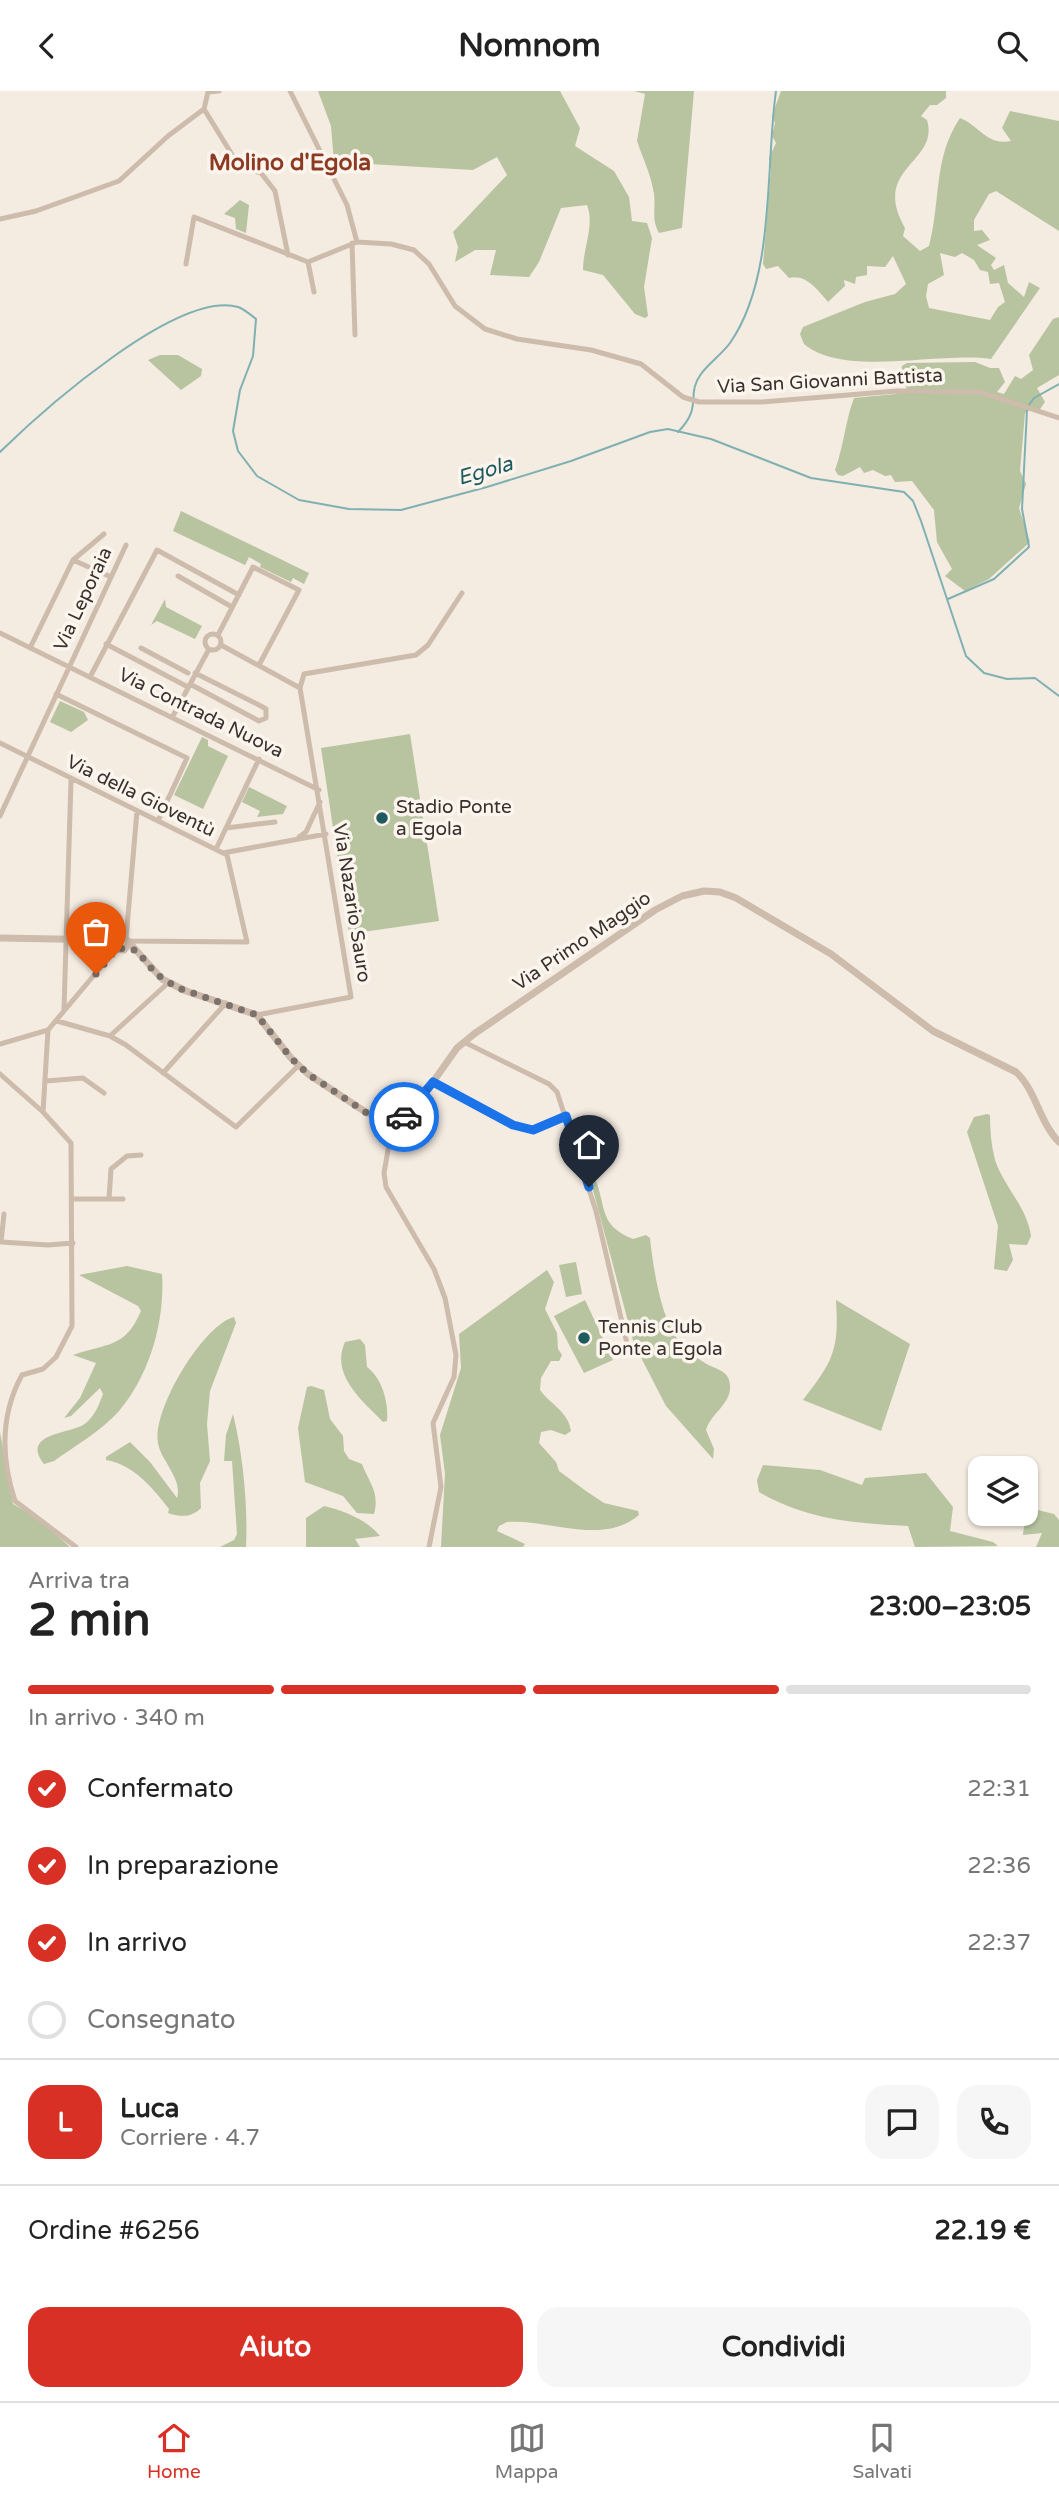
<!DOCTYPE html>
<html lang="it">
<meta charset="utf-8">
<style>
:root{--surface:#fff;--page:#f6f6f6;--text:#222;--muted:#767676;--line:#e0e0e0;--accent:#d93025}
body{margin:0;font-family:"Varela Round",sans-serif;background:var(--page);color:var(--text);height:100vh;display:flex;flex-direction:column;font-size:26px;white-space:nowrap}
*{box-sizing:border-box;margin:0}
p{font-size:23px;color:var(--muted)}
.icon{flex:none;width:38px;height:38px;fill:none;stroke:currentColor;stroke-width:2;stroke-linecap:round;stroke-linejoin:round}
.map{position:relative;height:1456px;overflow:hidden}
.sheet{display:flex;flex-direction:column;background:var(--surface);flex:1}
.sheet>*{flex:none}
.controls{position:absolute;left:968px;top:1365px;display:grid;gap:14px}
.controls a{display:grid;place-items:center;width:70px;height:70px;border-radius:14px;background:var(--surface);box-shadow:0 2px 5px #0004;font-size:35px}
.pin{position:absolute;display:grid;place-items:center;width:60px;height:60px;color:#fff;margin:-72px -30px;border-radius:50% 50% 50% 0;rotate:-45deg;box-shadow:0 0 7px #0007}
.pin .icon{rotate:45deg}
.courier{position:absolute;display:grid;place-items:center;width:70px;height:70px;margin:-35px;border:5px solid #1a73e8;border-radius:50%;background:#fff;color:#222;box-shadow:0 2px 9px #0007}
.head em{font-style:normal;font-weight:700}
.head div{display:flex;flex-direction:column-reverse}
.head{display:flex;align-items:center;justify-content:space-between;height:119px;padding:0 28px}
h1{font-size:46px;font-weight:700;line-height:52px}
.bar{display:grid;grid-template-columns:repeat(4,1fr);gap:10px 7px;align-content:center;height:84px;padding:0 28px}
.bar i{height:9px;border-radius:5px;background:var(--line)}
.bar .on{background:var(--accent)}
.bar p{grid-column:span 4}
.line{display:flex;align-items:center;gap:18px;padding:0 28px;border-top:2px solid var(--line)}
.line div{flex:1}
.round{display:grid;place-items:center;flex:none;width:74px;height:74px;border-radius:21px;background:var(--page)}
ol{padding:0 28px;list-style:none}
li{display:flex;align-items:center;gap:21px;height:77px}
li p{margin-inline-start:auto}
li .icon{padding:7px;border-radius:50%;background:var(--accent);color:#fff;stroke-width:4}
li:last-child{color:var(--muted)}
li i{width:38px;height:38px;border:4px solid var(--line);border-radius:50%}
.button{display:flex;gap:14px;margin-top:auto;padding:14px 28px}
.button a{flex:1;height:80px;border-radius:21px;background:var(--accent);color:#fff;font-size:28px;font-weight:700;line-height:80px;text-align:center}
.button a+a{background:var(--page);color:var(--text)}
header{display:flex;justify-content:space-between;align-items:center;height:91px;padding:0 28px;background:var(--surface);font-size:32px;font-weight:700}
.tab-bar{display:flex;justify-content:space-around;align-items:center;height:98px;border-top:2px solid var(--line);background:var(--surface);font-size:19px;color:var(--muted)}
.tab-bar a{display:grid;justify-items:center;gap:4px}
.tab-bar .on{color:var(--accent)}
.map>svg:first-child{display:block}
</style>
<header><svg class="icon" aria-label="back" viewBox="0 0 24 24"><path d="M15 5l-7 7 7 7"/></svg>Nomnom<svg class="icon" aria-label="search" viewBox="0 0 24 24"><circle cx="10" cy="10" r="6"/><path d="M15 15l6 6"/></svg></header>
<div class="map">
<svg width="1059" height="1456" viewBox="0 0 1059 1456">
<rect width="100%" height="100%" fill="#f4ebe1"/>
<path fill="#b8c4a0" fill-rule="evenodd" d="M 318,0 L 560,0 L 580,37 L 575,55 L 614,80 L 629,106 L 632,130 L 647,132 L 652,147 L 644,196 L 648,225 L 645,227 L 635,223 L 603,184 L 583,179 C 583,157 595,134 587,114 L 561,117 L 539,171 L 529,186 L 490,184 L 496,159 L 475,159 L 455,171 L 458,156 L 453,141 L 507,84 L 497,66 L 473,79 L 334,71 L 331,35 Z
M 634,0 L 694,0 L 682,137 L 659,142 C 651,127 656,119 654,103 C 651,83 643,68 637,50 L 645,3 Z
M 781,0 L 946,0 L 946,7 L 937,14 L 930,14 L 921,25 L 927,29 C 940,72 870,76 905,137 L 903,145 L 920,160 L 929,155 C 941,110 933,67 960,27 C 980,35 987,55 1011,50 L 1002,37 L 1010,20 L 1059,30 L 1059,140 L 996,100 L 989,103 L 974,129 L 974,140 L 982,139 L 990,149 L 977,154 L 996,167 L 991,174 L 994,179 L 1004,174 L 1008,192 L 1024,206 L 1029,191 L 1040,197 L 991,268 C 939,260 844,287 804,253 L 800,243 L 803,236 L 865,211 L 895,203 L 906,193 L 893,165 L 885,176 L 867,175 L 867,184 L 856,186 L 855,193 L 844,189 L 845,195 L 828,211 C 818,199 806,183 789,187 L 778,175 L 766,178 L 763,173 L 771,79 L 769,67 L 776,52 L 772,45 L 775,32 L 772,25 ZM 940,162 L 955,166 L 962,162 L 974,169 L 980,179 L 988,181 L 990,193 L 999,192 L 1005,211 L 998,216 L 990,229 L 929,217 L 926,205 L 928,193 L 944,184 Z
M 240,109 L 249,114 L 246,142 L 236,138 L 235,127 L 224,123 Z
M 1059,222 L 1059,284 L 1037,297 L 1045,311 L 1038,321 L 1030,319 L 1025,322 L 1020,380 L 1026,393 L 1019,417 L 1030,451 L 989,488 L 965,500 L 945,485 L 952,478 L 937,451 L 934,419 L 912,390 L 895,391 L 891,384 L 885,385 L 873,379 L 864,382 L 860,376 L 843,385 L 838,384 L 835,379 C 844,354 845,331 854,307 L 896,303 L 907,297 L 899,286 L 902,275 L 907,272 L 975,271 L 990,277 L 999,277 L 1005,291 L 997,301 L 1004,303 L 1015,285 L 1021,288 L 1033,279 L 1029,264 L 1053,228 L 1059,226 Z
M 160,264 L 178,264 L 202,278 L 201,285 L 181,299 L 148,269 Z
M 181,420 L 309,482 L 304,493 L 293,487 L 291,491 L 260,476 L 261,473 L 249,466 L 245,474 L 173,440 Z
M 165,508 L 166,516 L 202,535 L 195,548 L 157,530 L 151,534 Z
M 60,610 L 84,621 L 88,629 L 71,641 L 50,631 Z
M 410,643 L 439,830 L 349,843 L 321,657 Z
M 202,646 L 208,649 L 208,655 L 228,665 L 203,718 L 174,704 Z
M 249,696 L 287,715 L 283,723 L 257,726 L 260,720 L 242,711 Z
M 987,1023 L 990,1024 C 990,1039 991,1054 995,1069 C 1004,1096 1027,1116 1031,1145 L 1027,1154 L 1009,1153 L 1013,1169 L 1007,1180 L 994,1178 L 998,1135 L 967,1041 L 974,1026 Z
M 593,1083 C 608,1114 596,1133 633,1148 L 646,1144 L 650,1147 C 653,1174 660,1224 677,1247 C 683,1256 696,1267 705,1272 C 716,1279 731,1279 730,1297 C 730,1313 710,1324 706,1339 L 714,1358 L 713,1368 L 666,1315 L 634,1253 L 589,1084 Z
M 576,1171 L 582,1203 L 566,1206 L 559,1174 Z
M 127,1175 L 162,1183 C 165,1230 150,1283 119,1320 C 101,1340 75,1355 54,1370 L 44,1373 C 19,1341 74,1343 86,1332 C 95,1324 99,1314 103,1303 L 100,1297 L 71,1325 L 64,1327 L 80,1307 L 96,1272 L 73,1264 C 106,1252 125,1258 141,1220 L 138,1215 L 79,1184 Z
M 547,1179 L 554,1191 L 545,1218 L 557,1242 L 558,1258 L 562,1264 L 559,1270 L 551,1270 L 541,1287 L 540,1299 C 551,1314 568,1320 571,1340 L 565,1344 L 551,1339 L 541,1341 L 539,1352 L 556,1371 L 559,1380 L 586,1400 L 604,1412 L 638,1420 L 639,1424 C 603,1455 549,1428 507,1431 L 499,1435 L 497,1440 L 525,1453 L 523,1456 L 441,1456 L 445,1383 L 440,1344 L 461,1277 L 459,1243 Z
M 585,1209 L 613,1269 L 584,1282 L 554,1225 Z
M 836,1209 L 910,1253 L 881,1340 L 803,1309 C 834,1269 839,1259 836,1209 Z
M 234,1226 L 236,1232 L 210,1300 L 207,1333 L 210,1370 L 200,1392 L 201,1417 C 191,1427 180,1426 168,1422 L 169,1418 C 153,1397 133,1373 106,1369 L 106,1366 L 130,1351 L 150,1371 L 177,1407 C 183,1388 161,1370 158,1352 C 152,1319 203,1234 234,1226 Z
M 360,1248 L 365,1254 L 367,1276 C 382,1287 389,1312 387,1330 L 383,1331 C 362,1309 330,1284 345,1251 Z
M 311,1295 L 324,1299 L 330,1328 L 343,1345 L 344,1360 L 349,1368 L 362,1373 C 369,1392 380,1401 374,1423 L 357,1422 L 343,1405 L 305,1391 L 298,1337 L 307,1296 Z
M 233,1323 C 243,1363 248,1415 246,1456 L 220,1456 L 234,1449 L 237,1443 L 232,1370 L 224,1370 L 226,1344 Z
M 0,1341 L 13,1413 L 39,1428 L 70,1456 L 0,1456 Z
M 763,1374 L 820,1379 L 862,1394 L 865,1387 L 926,1382 L 953,1416 L 950,1440 L 993,1451 L 998,1455 L 915,1456 L 908,1435 C 854,1432 807,1429 759,1401 L 757,1389 Z
M 324,1415 C 344,1420 366,1428 380,1445 L 355,1448 L 360,1456 L 306,1456 L 306,1427 Z
M 1026,1416 L 1054,1423 L 1059,1429 L 1059,1456 L 1036,1456 L 1042,1442 L 1023,1444 Z"/>
<g fill="none" stroke-linecap="round" stroke-linejoin="round">
<path stroke="#7fb0b2" stroke-width="2" d="M 1029,314 L 1034,307 L 1059,293
M 678,341 C 704,314 685,305 701,283 C 709,272 722,263 730,252 C 776,186 765,77 776,0
M 0,361 C 42,320 177,199 238,216 C 244,218 251,224 256,228 L 253,265 L 240,299 L 233,340 L 238,360 L 257,385 L 299,409 L 349,418 L 401,419 L 487,396 L 571,370 L 650,341 L 668,338 L 711,348 L 811,387 L 904,401 L 913,410 L 921,430 L 966,565 L 984,582 L 1007,588 L 1035,587 L 1059,605
M 948,508 L 994,488 L 1029,456 L 1022,418 L 1027,319"/>
<path stroke="#cdbbac" stroke-width="5" d="M 290,0 L 347,114 L 357,151
M 208,1 L 219,0
M 204,18 L 239,75 L 261,82 L 275,100 L 288,164
M 0,128 L 36,120 L 119,90 L 168,45 L 204,18 L 208,1
M 352,152 L 355,244
M 308,171 L 314,201
M 186,173 L 194,126 L 308,171 L 357,151 L 391,153 L 414,159 L 429,173 L 455,215 L 485,238 L 517,248 L 591,259 L 641,273 L 683,306 L 699,311 L 762,311 L 897,300 L 980,301 L 1059,327
M 73,469 L 104,443
M 178,485 L 232,516
M 0,542 L 319,699
M205 551a8 8 0 1 1 16 0a8 8 0 1 1-16 0Z
M 218,544 L 253,476 L 299,499 L 259,574
M 106,553 L 188,596
M 221,554 L 300,597
M 30,557 L 73,469 L 111,486
M 141,557 L 188,582
M 90,586 L 157,459 L 239,504
M 190,593 L 259,630 L 266,627 L 266,618 L 259,614 L 195,582
M 56,603 L 187,667 L 158,730
M 173,625 L 209,558
M 0,652 L 227,764 L 247,851 L 128,850
M 0,725 L 126,454
M 226,737 L 275,731
M 299,746 L 306,741 L 320,711
M 216,758 L 259,668
M 223,762 L 326,743
M 126,848 L 137,720
M 64,918 L 71,689
M 257,924 L 351,906 L 300,597 L 304,583 L 416,564 L 428,554 L 462,502
M 57,930 L 110,945 L 126,954 L 236,1036 L 299,974
M 110,945 L 168,892
M 464,951 L 549,993 L 557,1001 L 596,1120 L 629,1261
M 0,953 L 48,939 L 116,858
M 163,982 L 226,912
M 0,983 L 43,1021 L 71,1052 L 72,1235 L 56,1266 L 43,1278 L 22,1284 C 0,1324 1,1367 15,1410 L 76,1456
M 46,990 L 83,987 L 104,1002
M 433,991 L 514,1034 L 533,1039 L 566,1025
M 43,1021 L 48,939
M 393,1030 L 384,1082 L 386,1096 L 434,1178 L 445,1207 L 456,1264 L 454,1286 L 433,1332 L 441,1396 L 429,1456
M 73,1108 L 123,1108
M 109,1108 L 111,1078 L 127,1065 L 141,1064
M 4,1123 L 1,1151 L 48,1154 L 73,1152"/>
<path stroke="#cdbbac" stroke-width="7" d="M 0,847 L 112,849
M 128,854 L 124,859 L 116,858 L 111,851 L 114,847 L 126,848 L 162,888 L 186,900 L 257,924 L 291,967 L 308,983 L 367,1022 L 393,1030 L 416,1015 L 457,957 L 474,943 L 655,819 L 682,805 L 704,800 L 720,801 L 736,807 L 831,863 L 933,940 L 1016,981 C 1036,999 1039,1031 1059,1051"/>
</g>
<g fill="none" stroke-linecap="round" stroke-linejoin="round">
<path stroke="#7c716b" stroke-width="7" stroke-dasharray="0 12.6" d="M 96,883 L 116,858 L 127,857 L 137,860 L 156,883 L 178,897 L 257,924 L 291,967 L 308,983 L 367,1022 L 384,1030 L 404,1026"/>
<path stroke="#1a73e8" stroke-width="9" d="M 404,1026 L 433,991 L 513,1034 L 533,1039 L 566,1025 L 589,1096"/>
</g>
<g fill="#1f5a5e" stroke="#fbf5ee" stroke-width="2.5">
<circle cx="382" cy="727" r="7"/>
<circle cx="584" cy="1247" r="7"/>
</g>
<g text-anchor="middle" dominant-baseline="central" stroke-width="7" stroke-linejoin="round" paint-order="stroke">
<g font-size="19" fill="#3b302b" stroke="#fbf5ee">
<text transform="translate(830 290) rotate(-3)">Via San Giovanni Battista</text>
<text transform="translate(83 508) rotate(-65)">Via Leporaia</text>
<text transform="translate(201 622) rotate(26)">Via Contrada Nuova</text>
<text transform="translate(141 705) rotate(26)">Via della Gioventù</text>
<text transform="translate(352 812) rotate(81)">Via Nazario Sauro</text>
<text transform="translate(582 850) rotate(-34)">Via Primo Maggio</text>
</g>
<g font-size="19" fill="#3b302b" stroke="#fbf5ee" text-anchor="start">
<text x="396" y="716">Stadio Ponte<tspan x="396" dy="22">a Egola</tspan></text>
<text x="598" y="1236">Tennis Club<tspan x="598" dy="22">Ponte a Egola</tspan></text>
</g>
<g font-size="21" font-style="italic" fill="#1f5a5e" stroke="#fbf5ee">
<text transform="translate(485 380) rotate(-16)">Egola</text>
</g>
<g font-size="23" font-weight="bold" fill="#8c3b22" stroke="#fbf5ee">
<text x="290" y="72">Molino d'Egola</text>
</g>
</g>
</svg>
<div class="controls">
<a><svg class="icon" aria-label="layers" viewBox="0 0 24 24"><path d="M12 4l9 5-9 5-9-5zM3 14l9 5 9-5"/></svg></a>
</div>
<div class="pin" style="left:96px;top:883px;background:#ea580c"><svg class="icon" aria-label="bag" viewBox="0 0 24 24"><path d="M5 8h14l-1 12H6zM9 8a3 3 0 0 1 6 0"/></svg></div>
<div class="pin" style="left:589px;top:1096px;background:#1f2937"><svg class="icon" aria-label="home" viewBox="0 0 24 24"><path d="M3 11l9-7 9 7M6 9v11h12V9"/></svg></div>
<div class="courier" style="left:404px;top:1026px"><svg class="icon" aria-label="car" viewBox="0 0 24 24"><path d="M5 17H2v-5l4-1 3-4h7l3 4 3 1v5h-3M9 17h6M6 11h13"/><circle cx="7" cy="17" r="2"/><circle cx="17" cy="17" r="2"/></svg></div>
</div>
<section class="sheet">
<div class="head"><div><h1>2 min</h1><p>Arriva tra</p></div><em>23:00–23:05</em></div>
<div class="bar"><i class="on"></i><i class="on"></i><i class="on"></i><i></i><p>In arrivo · 340 m</p></div>
<ol>
<li><svg class="icon" aria-label="check" viewBox="0 0 24 24"><path d="M5 12l5 5 9-10"/></svg>Confermato<p>22:31</p></li>
<li><svg class="icon" aria-label="check" viewBox="0 0 24 24"><path d="M5 12l5 5 9-10"/></svg>In preparazione<p>22:36</p></li>
<li><svg class="icon" aria-label="check" viewBox="0 0 24 24"><path d="M5 12l5 5 9-10"/></svg>In arrivo<p>22:37</p></li>
<li><i></i>Consegnato</li>
</ol>
<div class="line" style="height:126px"><b class="round" style="background:var(--accent);color:#fff">L</b><div><b>Luca</b><p>Corriere · 4.7</p></div><a class="round"><svg class="icon" aria-label="chat" viewBox="0 0 24 24"><path d="M4 5h16v11H9l-5 4z"/></svg></a><a class="round"><svg class="icon" aria-label="phone" viewBox="0 0 24 24"><path d="M5 4h4l2 5-3 2q2 4 5 5l2-3 5 2v4C11 20 4 13 5 4z"/></svg></a></div>
<div class="line" style="height:91px"><div>Ordine #6256</div><b>22.19 €</b></div>
<div class="button"><a>Aiuto</a><a>Condividi</a></div>
</section>
<nav class="tab-bar">
<a class="on"><svg class="icon" aria-label="home" viewBox="0 0 24 24"><path d="M3 11l9-7 9 7M6 9v11h12V9"/></svg>Home</a>
<a><svg class="icon" aria-label="map" viewBox="0 0 24 24"><path d="M3 6l6-2 6 2 6-2v14l-6 2-6-2-6 2zM9 4v14M15 6v14"/></svg>Mappa</a>
<a><svg class="icon" aria-label="saved" viewBox="0 0 24 24"><path d="M7 4h10v16l-5-4-5 4z"/></svg>Salvati</a>
</nav>
